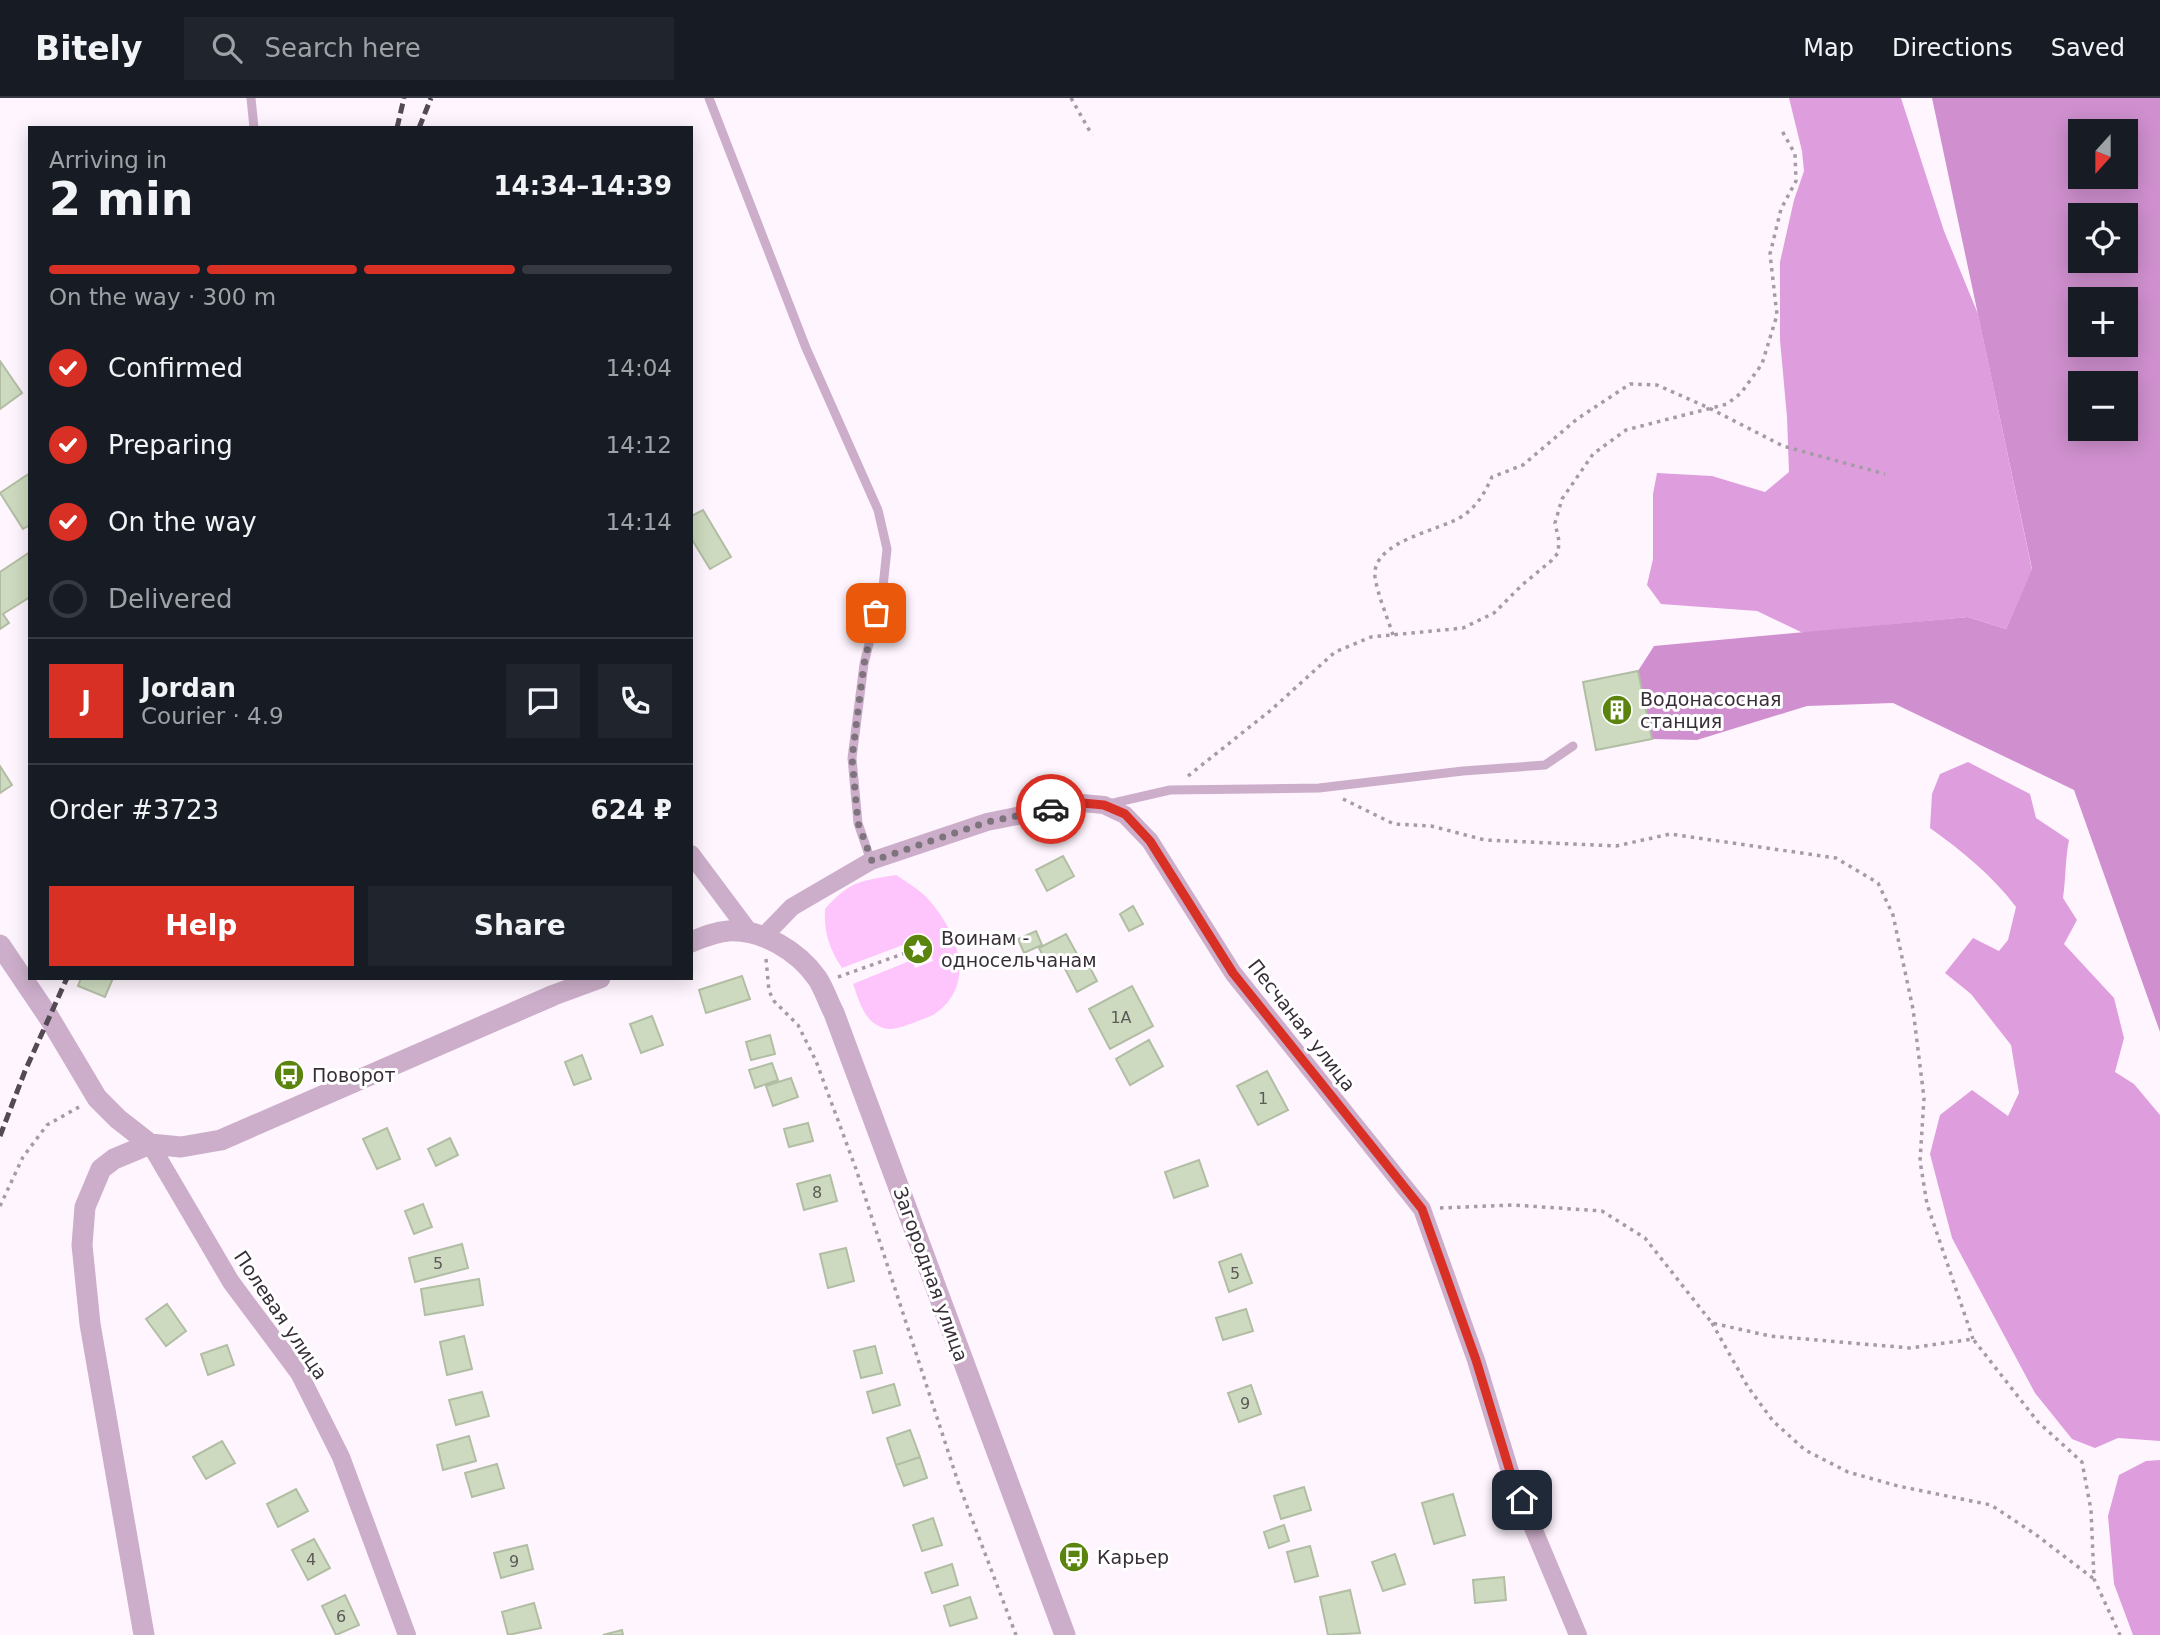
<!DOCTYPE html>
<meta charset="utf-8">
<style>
:root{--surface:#171b24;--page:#20242c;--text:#f1f3f6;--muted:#9ea1a6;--line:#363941;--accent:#d93025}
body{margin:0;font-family:"DejaVu Sans",sans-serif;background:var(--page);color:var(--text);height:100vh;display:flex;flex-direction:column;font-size:26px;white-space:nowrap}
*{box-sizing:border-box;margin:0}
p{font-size:23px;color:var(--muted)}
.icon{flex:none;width:38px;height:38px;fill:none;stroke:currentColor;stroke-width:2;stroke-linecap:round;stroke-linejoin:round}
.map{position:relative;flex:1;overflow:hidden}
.sheet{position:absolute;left:28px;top:28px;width:665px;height:854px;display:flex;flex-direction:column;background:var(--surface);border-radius:0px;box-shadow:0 4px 18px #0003}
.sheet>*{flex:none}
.needle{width:46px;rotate:201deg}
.controls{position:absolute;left:2068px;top:21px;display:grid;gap:14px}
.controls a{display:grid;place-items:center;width:70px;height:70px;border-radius:0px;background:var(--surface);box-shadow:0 4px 18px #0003;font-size:35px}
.pin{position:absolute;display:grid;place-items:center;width:60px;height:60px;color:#fff;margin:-30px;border-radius:14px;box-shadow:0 4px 10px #0006}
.courier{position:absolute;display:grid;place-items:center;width:70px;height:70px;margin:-35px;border:5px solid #d93025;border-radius:50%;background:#fff;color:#222;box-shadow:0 2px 9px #0007}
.head em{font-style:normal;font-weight:700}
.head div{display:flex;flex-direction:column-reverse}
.head{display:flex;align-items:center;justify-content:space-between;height:119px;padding:0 21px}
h1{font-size:46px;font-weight:700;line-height:52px}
.bar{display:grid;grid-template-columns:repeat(4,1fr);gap:10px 7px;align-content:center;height:84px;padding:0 21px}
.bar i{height:9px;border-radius:5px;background:var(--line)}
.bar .selected{background:var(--accent)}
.bar p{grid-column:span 4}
.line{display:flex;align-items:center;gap:18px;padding:0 21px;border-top:2px solid var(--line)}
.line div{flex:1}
.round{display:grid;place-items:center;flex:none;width:74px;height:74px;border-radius:0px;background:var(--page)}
ol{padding:0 21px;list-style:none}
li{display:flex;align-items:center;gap:21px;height:77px}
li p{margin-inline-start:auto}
li .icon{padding:7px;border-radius:50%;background:var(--accent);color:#fff;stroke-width:4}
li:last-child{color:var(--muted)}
li i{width:38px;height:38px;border:4px solid var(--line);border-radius:50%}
.action{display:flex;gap:14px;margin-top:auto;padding:14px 21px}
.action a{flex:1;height:80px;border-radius:0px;background:var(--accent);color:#fff;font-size:28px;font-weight:700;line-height:80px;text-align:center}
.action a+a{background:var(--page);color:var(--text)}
header{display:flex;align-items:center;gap:42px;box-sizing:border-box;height:98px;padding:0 35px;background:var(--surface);border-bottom:2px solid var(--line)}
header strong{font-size:33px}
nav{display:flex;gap:38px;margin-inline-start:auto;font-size:24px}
.search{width:490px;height:63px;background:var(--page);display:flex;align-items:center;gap:18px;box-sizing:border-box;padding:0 24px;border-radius:0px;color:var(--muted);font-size:26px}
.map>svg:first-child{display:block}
</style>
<header>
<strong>Bitely</strong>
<div class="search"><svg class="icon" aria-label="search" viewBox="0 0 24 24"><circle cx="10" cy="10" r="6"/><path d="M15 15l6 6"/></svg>Search here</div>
<nav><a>Map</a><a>Directions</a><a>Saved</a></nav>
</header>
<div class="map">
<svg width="2160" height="1537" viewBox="0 0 2160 1537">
<rect width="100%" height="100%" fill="#fff5fe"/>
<path fill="#fec4fc" d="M 896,777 C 905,783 915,789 923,796 C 955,827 981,886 933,917 C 927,920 919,922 913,925 C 901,929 889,935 877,927 C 863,920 858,899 853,886 L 912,862 L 915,870 L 933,863 L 923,835 L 907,841 L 908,845 L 842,870 C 829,850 824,835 825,811 C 850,783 860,783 896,777 Z"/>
<path fill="#de9edd" d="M 1789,0 L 1901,0 L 1944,133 L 1978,216 L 2032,472 L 2006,531 L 1968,519 L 1803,535 L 1757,513 L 1661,506 L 1647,487 L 1653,461 L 1653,396 L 1657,375 L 1712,378 L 1765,394 L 1789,374 L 1787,319 L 1780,242 L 1780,164 L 1794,102 L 1804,73 L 1802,53 Z
M 1968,664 L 2030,696 L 2036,720 L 2069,742 C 2065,762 2066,780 2063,800 L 2077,822 L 2064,846 L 2114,900 L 2124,940 L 2115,974 L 2134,986 L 2160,1017 L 2160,1343 L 2118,1340 L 2095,1350 L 2072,1341 L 2035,1295 L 1952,1140 L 1930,1056 L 1940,1017 L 1972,992 L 2008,1018 L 2019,995 L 2011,947 L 1971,896 L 1945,875 L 1973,840 L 1999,853 L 2008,842 L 2016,809 C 1992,777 1962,753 1930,730 L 1932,696 L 1940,676 Z
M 2160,1362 L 2160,1537 L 2133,1537 L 2114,1486 L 2108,1418 L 2119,1377 L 2146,1363 Z"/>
<path fill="#d090cf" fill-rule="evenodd" d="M 1932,0 L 2160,0 L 2160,934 L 2074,692 L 1893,605 L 1807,608 L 1697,642 L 1652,641 L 1638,573 L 1654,548 L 1968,519 L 2006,531 L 2032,471 ZM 2081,33 L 2126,33 L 2126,79 L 2081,79 ZM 2081,117 L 2126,117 L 2126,163 L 2081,163 ZM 2081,201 L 2126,201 L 2126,247 L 2081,247 ZM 2081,285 L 2126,285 L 2126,331 L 2081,331 Z"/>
<path fill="#cddabf" stroke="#b1bea4" stroke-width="2" d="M 0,263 L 22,295 L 0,311 Z
M 30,375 L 30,427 L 23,431 L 0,395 Z
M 703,412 L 731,459 L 710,471 L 691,440 L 691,418 Z
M 30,454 L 30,499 L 3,516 L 9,525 L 0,531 L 0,474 Z
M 1638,573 L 1652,641 L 1596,652 L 1583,584 Z
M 0,668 L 12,687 L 0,695 Z
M 1063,758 L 1074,778 L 1047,793 L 1036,772 Z
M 1133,808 L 1143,826 L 1129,833 L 1120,816 Z
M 1036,833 L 1042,847 L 1024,855 L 1018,841 Z
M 1066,836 L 1077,856 L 1050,871 L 1039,850 Z
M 1083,856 L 1097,883 L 1077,894 L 1063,867 Z
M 742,878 L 750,901 L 706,915 L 699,892 Z
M 81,880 L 113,880 L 105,899 L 78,888 Z
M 1132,888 L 1153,928 L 1110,951 L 1089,911 Z
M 652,918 L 663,947 L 641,955 L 630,926 Z
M 770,937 L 775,956 L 751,962 L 746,944 Z
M 1149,942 L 1163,968 L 1130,987 L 1116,961 Z
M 582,957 L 591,981 L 574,987 L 565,964 Z
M 772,965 L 778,982 L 755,990 L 749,972 Z
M 1267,973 L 1288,1012 L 1258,1027 L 1237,988 Z
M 791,980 L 798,999 L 773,1008 L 766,988 Z
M 808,1025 L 813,1043 L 789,1049 L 784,1031 Z
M 387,1030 L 400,1061 L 377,1071 L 363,1041 Z
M 450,1040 L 458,1057 L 436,1068 L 428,1051 Z
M 1199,1062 L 1208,1088 L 1174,1100 L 1165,1074 Z
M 830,1077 L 837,1103 L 804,1112 L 797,1086 Z
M 423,1106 L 432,1129 L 414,1136 L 405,1113 Z
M 462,1146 L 468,1170 L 415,1184 L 409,1160 Z
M 846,1150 L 854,1183 L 828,1190 L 820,1156 Z
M 1241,1156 L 1252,1185 L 1229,1194 L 1219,1164 Z
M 479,1181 L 483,1207 L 425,1217 L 421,1191 Z
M 167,1206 L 186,1233 L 166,1248 L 146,1221 Z
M 1246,1211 L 1253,1233 L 1223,1242 L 1216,1220 Z
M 464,1238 L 472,1271 L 447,1277 L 440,1244 Z
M 227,1247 L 234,1267 L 208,1277 L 201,1256 Z
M 875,1248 L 882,1275 L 861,1280 L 854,1253 Z
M 894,1286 L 900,1307 L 873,1315 L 867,1294 Z
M 1251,1287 L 1261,1316 L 1239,1324 L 1228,1295 Z
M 482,1294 L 489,1318 L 456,1327 L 449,1302 Z
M 910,1332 L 920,1359 L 896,1367 L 887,1340 Z
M 469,1338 L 476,1363 L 443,1372 L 437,1347 Z
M 222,1343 L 235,1365 L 206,1381 L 193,1359 Z
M 920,1359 L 927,1380 L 904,1388 L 896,1367 Z
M 497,1366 L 504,1390 L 472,1399 L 465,1375 Z
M 1304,1389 L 1311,1412 L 1281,1421 L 1274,1398 Z
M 296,1391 L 308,1413 L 278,1429 L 267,1406 Z
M 1453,1396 L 1465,1437 L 1434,1446 L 1422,1405 Z
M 933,1420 L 942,1447 L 922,1453 L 913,1427 Z
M 1284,1427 L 1289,1443 L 1269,1450 L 1264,1434 Z
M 314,1441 L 330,1470 L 308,1482 L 292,1452 Z
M 527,1447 L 533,1471 L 501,1480 L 494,1455 Z
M 1310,1448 L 1318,1478 L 1295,1484 L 1287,1454 Z
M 1395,1456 L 1405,1486 L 1383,1493 L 1372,1464 Z
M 952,1466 L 958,1487 L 932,1495 L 925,1475 Z
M 1504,1479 L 1506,1502 L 1475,1505 L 1473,1482 Z
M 1350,1492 L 1360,1535 L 1328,1537 L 1320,1499 Z
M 345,1497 L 359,1527 L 336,1537 L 322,1508 Z
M 970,1499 L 977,1520 L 950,1528 L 944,1508 Z
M 534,1505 L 541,1530 L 508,1537 L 502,1514 Z
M 622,1532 L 623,1537 L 603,1537 Z"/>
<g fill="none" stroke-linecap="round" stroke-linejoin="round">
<path stroke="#a49ba4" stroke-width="3.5" stroke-dasharray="3.5 5" stroke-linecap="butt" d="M 1071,0 L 1092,37
M 1393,537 C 1387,518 1378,498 1375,479 C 1371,442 1442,433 1464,417 C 1478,407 1485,394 1492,379 L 1523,367 L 1577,321 L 1630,286 L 1657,287 L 1709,310 L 1783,348 L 1885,376
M 1188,678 L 1271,612 L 1335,554 L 1371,539 L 1463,530 L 1494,515 L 1522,487 L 1551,463 L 1558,455 L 1559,443 L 1555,425 L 1562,401 L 1593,356 L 1626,332 L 1727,306 L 1741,295 L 1762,266 L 1777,217 L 1770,156 L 1781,111 L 1796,83 L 1795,56 L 1781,31
M 1343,701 L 1394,726 L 1431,728 L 1485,742 L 1616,748 L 1670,736 L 1836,760 L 1878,785 L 1893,817 L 1913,911 L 1924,1000 L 1920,1063 L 1927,1106 L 1973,1241
M 766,861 L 769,893 L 774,903 L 798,927 L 816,963 L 856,1071 L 959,1387 L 1016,1537
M 838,879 L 911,853
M 0,1108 L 23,1059 L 47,1027 L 79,1009
M 1440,1110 L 1513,1107 L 1602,1113 L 1645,1140 L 1712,1225 L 1770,1238 L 1910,1250 L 1973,1241 L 2038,1324 L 2082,1364 L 2091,1412 L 2094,1481 L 2120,1537
M 1712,1225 L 1748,1289 L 1773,1323 L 1805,1352 L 1848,1374 L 1898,1388 L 1991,1407 L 2035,1436 L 2094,1481"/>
<path stroke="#ccaeca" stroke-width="9" d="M 251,0 L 254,30
M 709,0 L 806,250 L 878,412 L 887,451 L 883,489 L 864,566 L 852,660 L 858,725 L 871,763
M 1109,706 L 1170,692 L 1319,690 L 1463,673 L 1545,667 L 1573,648"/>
<path stroke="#ccaeca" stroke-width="18" d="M 691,756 L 750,835
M 764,838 L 792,809 L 871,763 L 987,724 L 1082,705 L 1104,707 L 1125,717 L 1150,743 L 1233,875 L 1422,1111 L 1476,1262 L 1512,1380 L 1578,1537
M 150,1046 L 231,1184 L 299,1275 L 341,1359 L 407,1537"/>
<path stroke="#ccaeca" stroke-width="21" d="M 691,844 C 703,839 715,834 728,833 C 762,831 798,853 817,880 C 824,890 828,904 834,915 L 1065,1537
M 0,847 L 50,921 L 97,1000 L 118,1021 L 150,1046
M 144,1537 L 90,1226 L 82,1147 L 85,1109 L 101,1071 L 114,1061 L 150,1046 L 181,1049 L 221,1042 L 554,897 L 600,880"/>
<path stroke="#534a53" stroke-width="5" stroke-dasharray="10 5" stroke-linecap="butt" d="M 397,30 L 404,0
M 419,30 L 431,0
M 0,1038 L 25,973 L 67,880"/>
</g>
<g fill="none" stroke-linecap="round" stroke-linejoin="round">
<path stroke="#7d747d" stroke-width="7" stroke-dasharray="0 12.6" d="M 876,515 L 864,566 L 852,660 L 858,725 L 872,763 L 987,724 L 1051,711"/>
<path stroke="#d93025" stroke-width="9" d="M 1051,711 L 1082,705 L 1104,707 L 1125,716 L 1150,743 L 1233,875 L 1422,1111 L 1476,1262 L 1512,1380 L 1522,1402"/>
</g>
<defs>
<g id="building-disc" transform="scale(1.575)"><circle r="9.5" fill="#5a840d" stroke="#fff"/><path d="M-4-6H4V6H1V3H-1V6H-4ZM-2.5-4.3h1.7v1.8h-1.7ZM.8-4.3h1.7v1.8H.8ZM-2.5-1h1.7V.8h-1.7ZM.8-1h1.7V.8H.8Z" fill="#fff"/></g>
<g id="sight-disc" transform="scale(1.575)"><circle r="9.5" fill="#5a840d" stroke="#fff"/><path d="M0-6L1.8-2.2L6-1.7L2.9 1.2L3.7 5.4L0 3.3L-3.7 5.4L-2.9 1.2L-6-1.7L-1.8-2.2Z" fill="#fff"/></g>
<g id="bus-disc" transform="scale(1.575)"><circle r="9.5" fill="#5a840d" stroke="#fff"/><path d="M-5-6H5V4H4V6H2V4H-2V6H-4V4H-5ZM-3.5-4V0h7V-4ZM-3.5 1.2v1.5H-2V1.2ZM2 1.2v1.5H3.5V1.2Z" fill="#fff"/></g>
</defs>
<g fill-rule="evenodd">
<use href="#building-disc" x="1617" y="612"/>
<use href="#sight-disc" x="918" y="851"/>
<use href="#bus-disc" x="289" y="977"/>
<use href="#bus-disc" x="1074" y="1459"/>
</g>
<g text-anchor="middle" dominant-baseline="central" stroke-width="6" stroke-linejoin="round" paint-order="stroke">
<g font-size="16" fill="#5c5959">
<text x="1121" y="919">1А</text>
<text x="1263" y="1000">1</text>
<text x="817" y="1094">8</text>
<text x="438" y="1165">5</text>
<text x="1235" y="1175">5</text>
<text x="1245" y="1305">9</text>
<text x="311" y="1461">4</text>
<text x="514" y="1463">9</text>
<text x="341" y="1518">6</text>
</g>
<g font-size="19" fill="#372e37" stroke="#fff" text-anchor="start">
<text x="1640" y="601">Водонасосная<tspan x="1640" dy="22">станция</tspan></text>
<text x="941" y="840">Воинам -<tspan x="941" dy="22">односельчанам</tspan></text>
<text x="312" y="977">Поворот</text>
<text x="1097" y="1459">Карьер</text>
</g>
<g font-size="19" fill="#372e37" stroke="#fff">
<text transform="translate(1302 927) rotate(52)">Песчаная улица</text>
<text transform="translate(931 1176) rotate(70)">Загородная улица</text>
<text transform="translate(281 1217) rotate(56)">Полевая улица</text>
</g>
</g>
</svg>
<div class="controls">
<a><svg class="needle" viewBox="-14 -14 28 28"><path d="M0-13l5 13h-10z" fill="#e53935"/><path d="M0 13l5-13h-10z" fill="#9ea1a6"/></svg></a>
<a><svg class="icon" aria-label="locate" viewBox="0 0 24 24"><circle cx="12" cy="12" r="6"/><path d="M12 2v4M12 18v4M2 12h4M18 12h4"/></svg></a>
<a>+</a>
<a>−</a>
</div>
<div class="pin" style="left:876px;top:515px;background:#ea580c"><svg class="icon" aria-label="bag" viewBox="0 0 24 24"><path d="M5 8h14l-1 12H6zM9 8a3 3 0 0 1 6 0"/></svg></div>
<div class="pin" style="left:1522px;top:1402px;background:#1f2937"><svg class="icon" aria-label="home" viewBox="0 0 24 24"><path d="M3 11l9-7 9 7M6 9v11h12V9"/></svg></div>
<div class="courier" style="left:1051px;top:711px"><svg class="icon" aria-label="car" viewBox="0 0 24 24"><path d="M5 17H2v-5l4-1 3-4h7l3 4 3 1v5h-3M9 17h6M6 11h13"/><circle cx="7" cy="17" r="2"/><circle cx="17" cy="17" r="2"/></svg></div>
<section class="sheet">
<div class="head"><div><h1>2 min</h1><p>Arriving in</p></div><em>14:34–14:39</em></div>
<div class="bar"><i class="selected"></i><i class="selected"></i><i class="selected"></i><i></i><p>On the way · 300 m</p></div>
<ol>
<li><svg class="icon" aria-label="check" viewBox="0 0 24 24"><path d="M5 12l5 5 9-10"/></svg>Confirmed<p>14:04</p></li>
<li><svg class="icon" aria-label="check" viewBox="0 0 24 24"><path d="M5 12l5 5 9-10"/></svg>Preparing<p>14:12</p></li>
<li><svg class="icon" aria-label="check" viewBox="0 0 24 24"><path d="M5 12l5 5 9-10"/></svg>On the way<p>14:14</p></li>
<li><i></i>Delivered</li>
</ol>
<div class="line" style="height:126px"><b class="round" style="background:var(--accent);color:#fff">J</b><div><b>Jordan</b><p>Courier · 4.9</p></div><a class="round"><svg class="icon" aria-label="chat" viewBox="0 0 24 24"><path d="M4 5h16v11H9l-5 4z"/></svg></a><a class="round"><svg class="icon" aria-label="phone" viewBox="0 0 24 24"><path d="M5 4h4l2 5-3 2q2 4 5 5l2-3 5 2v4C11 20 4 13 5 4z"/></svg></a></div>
<div class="line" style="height:91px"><div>Order #3723</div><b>624 ₽</b></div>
<div class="action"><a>Help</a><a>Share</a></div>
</section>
</div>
